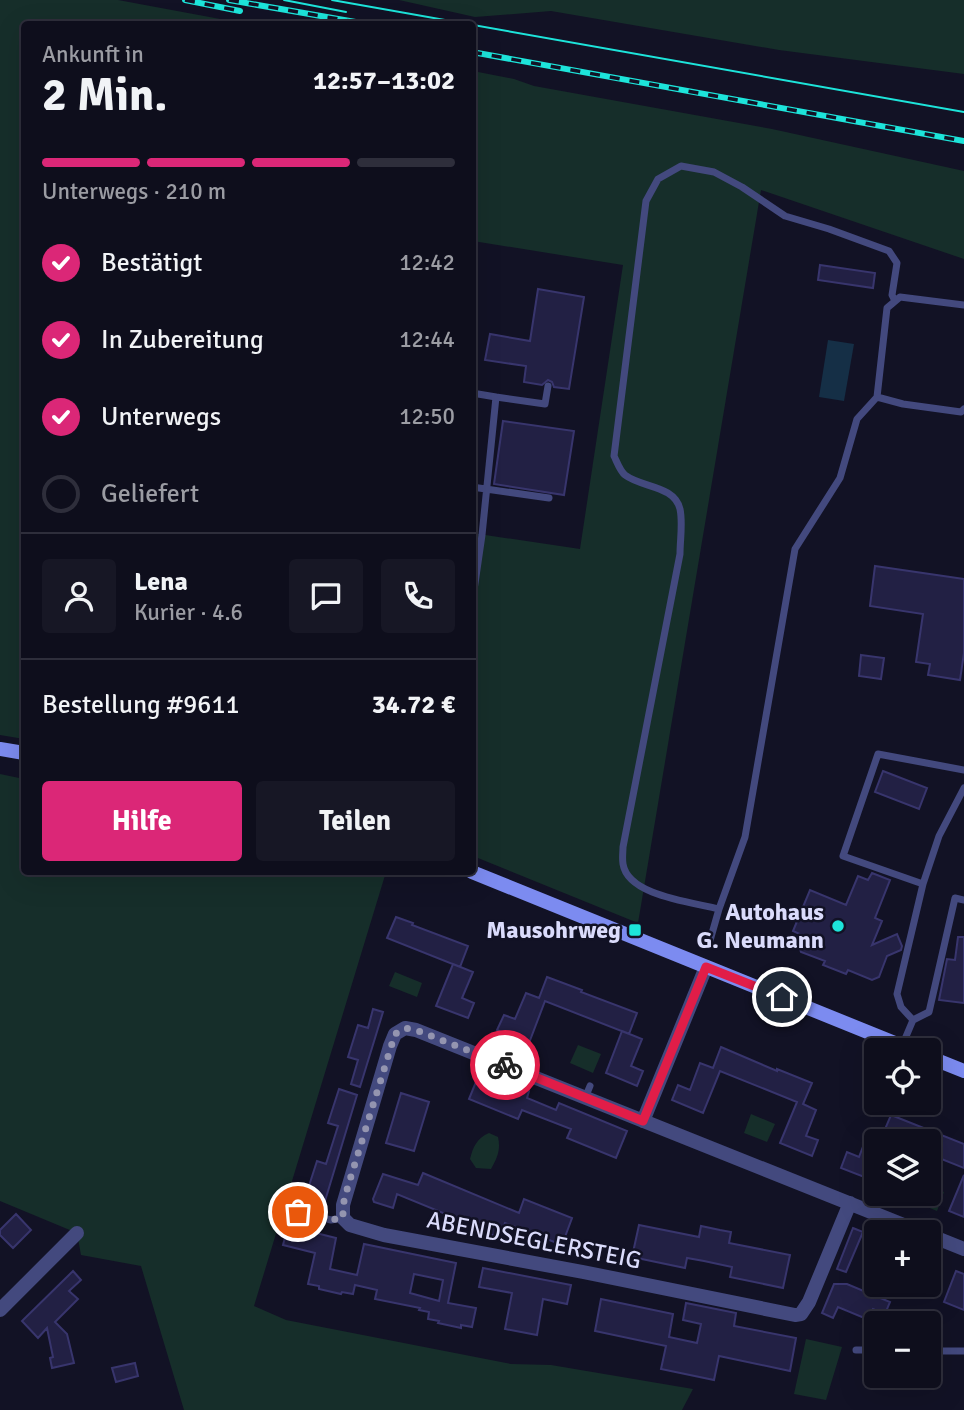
<!DOCTYPE html>
<html lang="de">
<meta charset="utf-8">
<style>
:root{--surface:#0e0e1c;--page:#171725;--text:#f1f3f6;--muted:#9b9ca3;--line:#2e2e3b;--accent:#db2777}
body{margin:0;font-family:Signika,sans-serif;background:var(--page);color:var(--text);height:100vh;display:flex;flex-direction:column;font-size:26px;white-space:nowrap}
*{box-sizing:border-box;margin:0}
p{font-size:23px;color:var(--muted)}
.icon{flex:none;width:38px;height:38px;fill:none;stroke:currentColor;stroke-width:2;stroke-linecap:round;stroke-linejoin:round}
.map{position:relative;flex:1;overflow:hidden}
.drawer{position:absolute;left:21px;top:21px;width:455px;height:854px;display:flex;flex-direction:column;background:var(--surface);border-radius:7px;box-shadow:0 7px 28px #0002,0 0 0 2px var(--line)}
.drawer>*{flex:none}
.tools{position:absolute;left:864px;top:1038px;display:grid;gap:14px}
.tools a{display:grid;place-items:center;width:77px;height:77px;border-radius:7px;background:var(--surface);box-shadow:0 7px 28px #0002,0 0 0 2px var(--line);font-size:35px}
.pin{position:absolute;display:grid;place-items:center;width:60px;height:60px;color:#fff;margin:-30px;border:4px solid #fff;border-radius:50%;box-shadow:0 2px 7px #0007}
.courier{position:absolute;display:grid;place-items:center;width:70px;height:70px;margin:-35px;border:5px solid #e11d48;border-radius:50%;background:#fff;color:#222;box-shadow:0 2px 9px #0007}
.overview em{font-style:normal;font-weight:700}
.overview div{display:flex;flex-direction:column-reverse}
.overview{display:flex;align-items:center;justify-content:space-between;height:119px;padding:0 21px}
h1{font-size:46px;font-weight:700;line-height:52px}
.bar{display:grid;grid-template-columns:repeat(4,1fr);gap:10px 7px;align-content:center;height:84px;padding:0 21px}
.bar i{height:9px;border-radius:5px;background:var(--line)}
.bar .on{background:var(--accent)}
.bar p{grid-column:span 4}
.line{display:flex;align-items:center;gap:18px;padding:0 21px;border-top:2px solid var(--line)}
.line div{flex:1}
.round{display:grid;place-items:center;flex:none;width:74px;height:74px;border-radius:7px;background:var(--page)}
ol{padding:0 21px;list-style:none}
li{display:flex;align-items:center;gap:21px;height:77px}
li p{margin-inline-start:auto}
li .icon{padding:7px;border-radius:50%;background:var(--accent);color:#fff;stroke-width:4}
li:last-child{color:var(--muted)}
li i{width:38px;height:38px;border:4px solid var(--line);border-radius:50%}
.cta{display:flex;gap:14px;margin-top:auto;padding:14px 21px}
.cta a{flex:1;height:80px;border-radius:7px;background:var(--accent);color:#fff;font-size:28px;font-weight:700;line-height:80px;text-align:center}
.cta a+a{background:var(--page);color:var(--text)}
.map>svg:first-child{display:block}
</style>
<div class="map">
<svg width="964" height="1410" viewBox="0 0 964 1410">
<rect width="100%" height="100%" fill="#121225"/>
<path fill="#162e2a" d="M 0,0 L 118,0 L 247,24 L 24,24 L 24,739 L 0,735 Z
M 399,0 L 964,0 L 964,74 L 779,50 L 551,11 L 475,17 Z
M 473,71 L 514,79 L 534,86 L 772,129 L 964,171 L 964,259 L 761,190 L 638,923 L 473,856 L 472,533 L 580,549 L 623,265 L 473,241 Z
M 0,774 L 24,779 L 24,872 L 386,872 L 254,1306 L 286,1320 L 511,1364 L 551,1365 L 693,1389 L 682,1410 L 184,1410 L 141,1266 L 81,1255 L 77,1233 L 0,1201 Z
M 395,972 L 422,983 L 417,997 L 389,986 Z
M 578,1045 L 601,1054 L 593,1073 L 570,1063 Z
M 751,1114 L 775,1124 L 767,1142 L 744,1133 Z
M 489,1133 L 498,1137 C 501,1150 497,1158 491,1169 L 476,1168 L 470,1159 C 473,1147 477,1138 489,1133 Z
M 929,1186 L 944,1192 L 937,1211 L 913,1201 L 916,1194 L 929,1194 Z
M 806,1339 L 842,1347 L 826,1400 L 794,1394 Z"/>
<path fill="#152f46" d="M 828,340 L 854,344 L 844,401 L 819,397 Z"/>
<path fill="#222044" stroke="#38356d" stroke-width="2" fill-rule="evenodd" d="M 820,265 L 875,273 L 873,288 L 818,280 Z
M 538,289 L 584,297 L 569,389 L 554,387 L 552,382 L 548,380 L 542,385 L 524,382 L 526,366 L 485,360 L 490,334 L 530,341 Z
M 503,421 L 574,431 L 564,495 L 494,484 Z
M 875,566 L 964,579 L 964,653 L 960,680 L 928,675 L 930,664 L 916,662 L 923,614 L 870,606 Z
M 861,655 L 884,658 L 881,679 L 859,676 Z
M 883,771 L 927,788 L 919,809 L 875,792 Z
M 872,873 L 890,880 L 875,918 L 882,921 L 872,945 L 897,934 L 902,946 L 901,950 L 887,956 L 879,977 L 872,980 L 848,970 L 846,974 L 823,965 L 825,961 L 801,952 L 798,944 L 802,935 L 793,931 L 810,890 L 846,905 L 858,876 L 868,880 Z
M 396,917 L 413,923 L 412,925 L 468,946 L 460,967 L 387,938 Z
M 958,937 L 964,937 L 964,1003 L 939,1000 L 947,959 L 955,960 Z
M 453,964 L 473,972 L 462,998 L 474,1003 L 468,1018 L 436,1006 Z
M 547,977 L 582,990 L 581,992 L 637,1013 L 629,1034 L 545,1001 L 529,1043 L 497,1030 L 504,1015 L 515,1019 L 526,993 L 539,998 Z
M 373,1009 L 383,1012 L 360,1087 L 351,1084 L 358,1060 L 348,1057 L 358,1025 L 368,1028 Z
M 622,1031 L 642,1039 L 631,1066 L 643,1071 L 637,1086 L 606,1073 Z
M 721,1047 L 777,1071 L 777,1069 L 812,1083 L 803,1104 L 816,1110 L 806,1136 L 818,1140 L 812,1156 L 780,1143 L 797,1102 L 720,1071 L 703,1113 L 672,1100 L 678,1085 L 690,1090 L 700,1063 L 713,1068 Z
M 480,1072 L 529,1091 L 527,1098 L 556,1110 L 559,1103 L 627,1131 L 616,1158 L 567,1138 L 571,1129 L 522,1110 L 518,1119 L 469,1099 Z
M 339,1089 L 357,1095 L 325,1201 L 306,1195 L 317,1161 L 326,1164 L 338,1126 L 328,1123 Z
M 401,1093 L 429,1102 L 414,1151 L 386,1143 Z
M 891,1115 L 964,1144 L 964,1168 L 929,1154 L 929,1141 L 880,1141 Z
M 869,1131 L 877,1133 L 877,1169 L 872,1180 L 841,1168 L 847,1152 L 859,1157 Z
M 423,1173 L 519,1213 L 524,1199 L 572,1218 L 562,1245 L 505,1223 L 499,1238 L 490,1234 L 492,1228 L 461,1217 L 460,1220 L 397,1194 L 393,1208 L 374,1202 L 373,1199 L 383,1174 L 418,1185 Z
M 964,1175 L 964,1217 L 949,1211 Z
M 16,1214 L 31,1230 L 13,1248 L 0,1235 L 0,1230 Z
M 639,1225 L 699,1237 L 701,1226 L 720,1230 L 731,1232 L 729,1243 L 790,1255 L 783,1288 L 730,1277 L 732,1267 L 704,1261 L 687,1258 L 685,1268 L 632,1257 Z
M 288,1226 L 336,1238 L 330,1269 L 357,1275 L 364,1244 L 456,1263 L 448,1303 L 476,1308 L 472,1327 L 461,1325 L 461,1328 L 438,1323 L 439,1321 L 428,1319 L 429,1312 L 419,1310 L 420,1308 L 375,1299 L 377,1290 L 355,1285 L 353,1294 L 342,1292 L 341,1294 L 319,1289 L 319,1286 L 308,1284 L 315,1253 L 283,1245 ZM 414,1274 L 443,1280 L 439,1301 L 410,1293 Z
M 853,1228 L 863,1232 L 846,1272 L 837,1269 Z
M 483,1268 L 571,1285 L 567,1304 L 543,1299 L 537,1335 L 505,1329 L 512,1293 L 479,1287 Z
M 73,1271 L 81,1280 L 69,1291 L 78,1299 L 55,1322 L 67,1334 L 74,1363 L 52,1368 L 50,1358 L 53,1357 L 47,1328 L 38,1338 L 22,1321 Z
M 956,1271 L 964,1274 L 964,1310 L 944,1302 Z
M 834,1284 L 847,1284 L 890,1302 L 885,1314 L 873,1309 L 869,1320 L 838,1307 L 833,1318 L 822,1313 Z
M 601,1299 L 673,1314 L 669,1337 L 697,1343 L 701,1324 L 683,1320 L 686,1303 L 736,1313 L 734,1326 L 796,1338 L 790,1371 L 719,1356 L 714,1380 L 661,1369 L 666,1346 L 595,1331 Z
M 135,1363 L 138,1376 L 116,1382 L 112,1368 Z"/>
<g fill="none" stroke-linecap="round" stroke-linejoin="round">
<path stroke="#43497e" stroke-width="7" d="M 472,393 L 496,397
M 877,397 L 903,404 L 961,412 L 964,409
M 472,487 L 549,498
M 472,604 L 482,535 L 496,397 L 545,404 L 548,386
M 923,884 L 939,836 L 964,788
M 719,909 C 692,902 628,896 623,864 C 622,858 623,852 623,847 L 680,554 C 680,540 683,523 680,509 C 674,485 642,488 625,475 C 620,471 617,462 614,456 L 646,201 L 658,179 L 681,166 L 714,172 L 742,187 L 785,216 L 829,229 L 889,251 L 897,263 L 892,295 L 895,301
M 709,944 L 719,909 L 745,837 L 795,549 L 840,478 L 857,419 L 877,397 L 887,308 L 900,297 L 964,305
M 913,1020 L 929,1012 L 955,898 L 964,900
M 902,1046 L 913,1020 L 901,1007 L 897,994 L 923,884 L 843,856 L 878,754 L 964,770
M 527,1074 L 532,1062
M 585,1098 L 590,1086
M 284,1208 L 331,1220 L 343,1218
M 870,1212 L 875,1199
M 856,1350 L 877,1350
M 929,1351 L 964,1351"/>
<path stroke="#43497e" stroke-width="14" d="M 643,1121 L 706,967
M 850,1203 L 809,1302 L 801,1314 L 795,1315 L 583,1272 L 384,1235 L 350,1225 L 343,1218 L 343,1205 L 390,1046 L 395,1034 L 405,1028 L 416,1030 L 921,1232
M 929,1235 L 964,1249
M 0,1310 L 77,1233"/>
<path stroke="#7c8bf0" stroke-width="14" d="M 0,749 L 24,753
M 472,872 L 912,1050
M 929,1057 L 964,1071"/>
<path stroke="#1de4da" stroke-width="2" d="M 284,0 L 346,12
M 332,0 L 964,112"/>
<g stroke="#1de4da" stroke-width="6">
<path id="rail" d="M 185,0 L 240,11
M 229,0 L 367,24
M 472,52 L 964,141"/>
</g>
<use href="#rail" stroke="#121225" stroke-width="3.5" stroke-dasharray="10" stroke-linecap="butt"/>
</g>
<g fill="none" stroke-linecap="round" stroke-linejoin="round">
<path stroke="#9495b0" stroke-width="7" stroke-dasharray="0 12.6" d="M 298,1212 L 331,1220 L 343,1218 L 343,1205 L 348,1186 L 395,1034 L 405,1028 L 416,1030 L 505,1065"/>
<path stroke="#e11d48" stroke-width="9" d="M 505,1065 L 643,1121 L 706,967 L 782,997"/>
</g>
<g fill="#1de4da" stroke="#121225" stroke-width="2.5">
<circle cx="838" cy="926" r="7"/>
<rect x="628" y="923" width="14" height="14" rx="3.5"/>
</g>
<g text-anchor="middle" dominant-baseline="central" stroke-width="5" stroke-linejoin="round" paint-order="stroke">
<g font-size="24" font-weight="bold" fill="#dadbfb" stroke="#121225" text-anchor="end">
<text x="824" y="912">Autohaus<tspan x="824" dy="28">G. Neumann</tspan></text>
<text x="621" y="930">Mausohrweg</text>
</g>
<g font-size="24" fill="#dadbfb" stroke="#121225">
<text transform="translate(534 1240) rotate(11)">ABENDSEGLERSTEIG</text>
</g>
</g>
</svg>
<div class="tools">
<a><svg class="icon" aria-label="locate" viewBox="0 0 24 24"><circle cx="12" cy="12" r="6"/><path d="M12 2v4M12 18v4M2 12h4M18 12h4"/></svg></a>
<a><svg class="icon" aria-label="layers" viewBox="0 0 24 24"><path d="M12 4l9 5-9 5-9-5zM3 14l9 5 9-5"/></svg></a>
<a>+</a>
<a>−</a>
</div>
<div class="pin" style="left:298px;top:1212px;background:#ea580c"><svg class="icon" aria-label="bag" viewBox="0 0 24 24"><path d="M5 8h14l-1 12H6zM9 8a3 3 0 0 1 6 0"/></svg></div>
<div class="pin" style="left:782px;top:997px;background:#1f2937"><svg class="icon" aria-label="home" viewBox="0 0 24 24"><path d="M3 11l9-7 9 7M6 9v11h12V9"/></svg></div>
<div class="courier" style="left:505px;top:1065px"><svg class="icon" aria-label="bike" viewBox="0 0 24 24"><circle cx="6" cy="16" r="4"/><circle cx="18" cy="16" r="4"/><path d="M6 16l4-8h5l3 8M10 8l3 8H6M13 5h3"/></svg></div>
<section class="drawer">
<div class="overview"><div><h1>2 Min.</h1><p>Ankunft in</p></div><em>12:57–13:02</em></div>
<div class="bar"><i class="on"></i><i class="on"></i><i class="on"></i><i></i><p>Unterwegs · 210 m</p></div>
<ol>
<li><svg class="icon" aria-label="check" viewBox="0 0 24 24"><path d="M5 12l5 5 9-10"/></svg>Bestätigt<p>12:42</p></li>
<li><svg class="icon" aria-label="check" viewBox="0 0 24 24"><path d="M5 12l5 5 9-10"/></svg>In Zubereitung<p>12:44</p></li>
<li><svg class="icon" aria-label="check" viewBox="0 0 24 24"><path d="M5 12l5 5 9-10"/></svg>Unterwegs<p>12:50</p></li>
<li><i></i>Geliefert</li>
</ol>
<div class="line" style="height:126px"><a class="round"><svg class="icon" aria-label="person" viewBox="0 0 24 24"><circle cx="12" cy="8" r="4"/><path d="M4 21q1-7 8-7t8 7"/></svg></a><div><b>Lena</b><p>Kurier · 4.6</p></div><a class="round"><svg class="icon" aria-label="chat" viewBox="0 0 24 24"><path d="M4 5h16v11H9l-5 4z"/></svg></a><a class="round"><svg class="icon" aria-label="phone" viewBox="0 0 24 24"><path d="M5 4h4l2 5-3 2q2 4 5 5l2-3 5 2v4C11 20 4 13 5 4z"/></svg></a></div>
<div class="line" style="height:91px"><div>Bestellung #9611</div><b>34.72 €</b></div>
<div class="cta"><a>Hilfe</a><a>Teilen</a></div>
</section>
</div>
